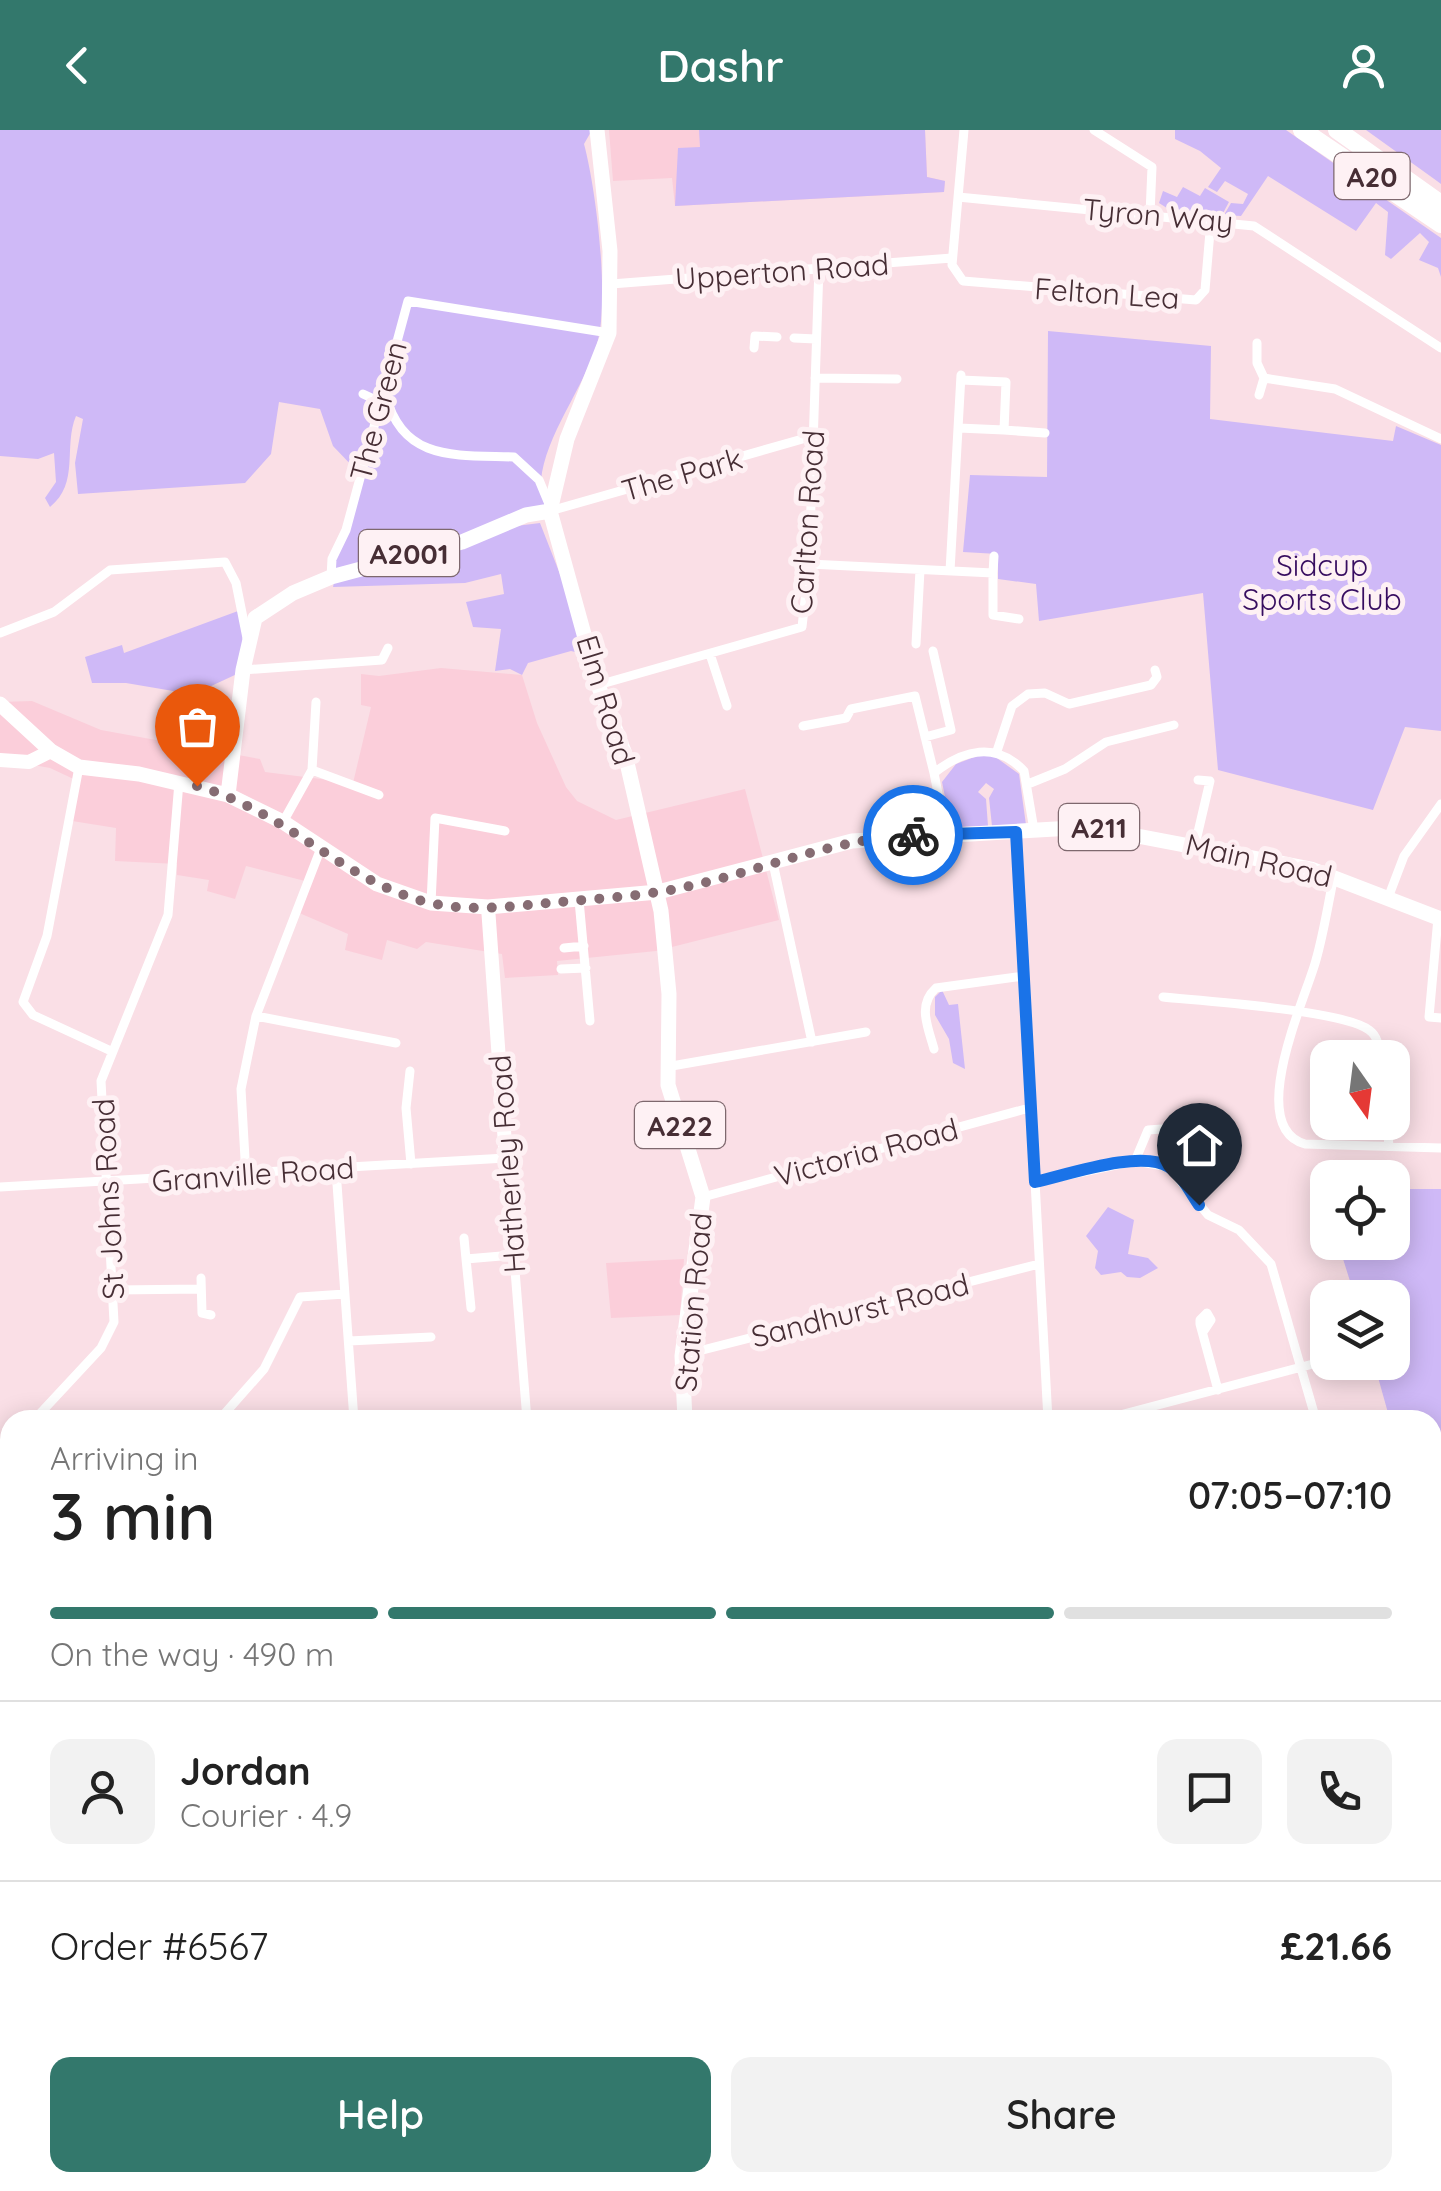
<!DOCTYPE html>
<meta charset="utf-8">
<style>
:root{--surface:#fff;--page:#f2f2f2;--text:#222;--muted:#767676;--line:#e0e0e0;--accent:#33786c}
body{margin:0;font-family:Quicksand,sans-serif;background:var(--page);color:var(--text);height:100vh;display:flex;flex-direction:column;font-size:38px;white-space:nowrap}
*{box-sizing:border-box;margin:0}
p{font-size:32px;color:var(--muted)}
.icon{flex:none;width:55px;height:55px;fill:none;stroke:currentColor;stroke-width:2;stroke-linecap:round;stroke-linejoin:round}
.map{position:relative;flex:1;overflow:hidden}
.side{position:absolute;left:0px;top:1280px;width:1442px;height:782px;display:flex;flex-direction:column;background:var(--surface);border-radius:30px 30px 0 0;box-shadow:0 5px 25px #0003}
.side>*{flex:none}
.needle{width:65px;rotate:166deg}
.controls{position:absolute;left:1310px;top:910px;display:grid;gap:20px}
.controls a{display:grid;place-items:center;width:100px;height:100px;border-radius:20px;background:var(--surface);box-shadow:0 5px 25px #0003;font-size:50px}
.pin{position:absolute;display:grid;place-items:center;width:85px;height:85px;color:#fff;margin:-102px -42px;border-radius:50% 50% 50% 0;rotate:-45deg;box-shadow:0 0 10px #0007}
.pin .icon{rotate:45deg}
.courier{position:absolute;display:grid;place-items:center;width:100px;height:100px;margin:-50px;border:8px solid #1a73e8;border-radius:50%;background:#fff;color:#222;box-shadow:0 2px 12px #0007}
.headline em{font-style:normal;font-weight:600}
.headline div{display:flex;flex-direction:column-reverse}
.headline{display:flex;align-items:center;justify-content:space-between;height:170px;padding:0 50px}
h1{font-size:65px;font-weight:600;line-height:75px}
.bar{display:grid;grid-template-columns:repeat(4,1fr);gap:15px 10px;align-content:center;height:120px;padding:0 50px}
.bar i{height:12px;border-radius:8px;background:var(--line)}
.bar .active{background:var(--accent)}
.bar p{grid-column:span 4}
.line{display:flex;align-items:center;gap:25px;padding:0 50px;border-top:2px solid var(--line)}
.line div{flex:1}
.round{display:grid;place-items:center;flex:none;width:105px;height:105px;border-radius:20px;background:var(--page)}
.cta{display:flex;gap:20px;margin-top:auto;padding:20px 50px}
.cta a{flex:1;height:115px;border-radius:20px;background:var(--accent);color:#fff;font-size:40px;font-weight:600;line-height:115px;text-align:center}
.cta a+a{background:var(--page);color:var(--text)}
header{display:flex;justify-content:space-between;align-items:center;height:130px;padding:0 50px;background:var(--accent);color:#fff;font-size:45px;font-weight:600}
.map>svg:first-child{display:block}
</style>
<header><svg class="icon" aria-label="back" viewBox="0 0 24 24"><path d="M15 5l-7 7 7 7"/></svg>Dashr<svg class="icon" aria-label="person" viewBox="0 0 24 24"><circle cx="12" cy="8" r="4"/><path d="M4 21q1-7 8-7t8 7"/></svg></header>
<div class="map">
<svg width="1441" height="2061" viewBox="0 0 1441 2061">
<rect width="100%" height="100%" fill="#fadfe6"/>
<path fill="#fbceda" d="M 609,0 L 925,0 L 927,47 L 945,51 L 944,62 L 675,76 L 672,48 L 613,51 Z
M 441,538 L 522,545 L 537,593 L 566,657 L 577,671 L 616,690 L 745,659 L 779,790 L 656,821 L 557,831 L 558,845 L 505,848 L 502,824 L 426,812 L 417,819 L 387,810 L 382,830 L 345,820 L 348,804 L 297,782 L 309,752 L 246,736 L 235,769 L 207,761 L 209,750 L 177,745 L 177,734 L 115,731 L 116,698 L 72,691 L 80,652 L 50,638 L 0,629 L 0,572 L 32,571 L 101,600 L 260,629 L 265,642 L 353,653 L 371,577 L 361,575 L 361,544 L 379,546 Z
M 684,1129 L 680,1185 L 611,1188 L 606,1133 Z"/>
<path fill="#cfb9f7" d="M 0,0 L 592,0 L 584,14 C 596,58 610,171 597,214 C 584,258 545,305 541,351 C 540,360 547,372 550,381 L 516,396 L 540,393 L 592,526 L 571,521 L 528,533 L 522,545 L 510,539 L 495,541 L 501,499 L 473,497 L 466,472 L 504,464 L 501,444 L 465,453 L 333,457 L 335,447 L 331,447 L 363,334 L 356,340 L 333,316 L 320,279 L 279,272 L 271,324 L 245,353 L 78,364 L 75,333 L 83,289 L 76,286 C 63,317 80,353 50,377 L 45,368 L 56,352 L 54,323 L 38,329 L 0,326 Z
M 699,0 L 925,0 L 927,47 L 945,51 L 944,62 L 675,76 L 678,18 L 700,17 Z
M 1175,0 L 1286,0 L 1441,108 L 1441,147 L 1438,138 L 1419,130 L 1429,112 L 1420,103 L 1391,129 L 1385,125 L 1388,82 L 1376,73 L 1356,101 L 1268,46 L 1241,86 L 1224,85 L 1231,73 L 1243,74 L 1248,64 L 1225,51 L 1217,62 L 1208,57 L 1221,38 L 1200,21 L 1175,9 Z
M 1366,0 L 1441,0 L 1441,54 L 1437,51 Z
M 1183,57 L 1200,66 L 1205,58 L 1229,72 L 1222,85 L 1170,80 L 1159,73 L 1163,61 L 1177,67 Z
M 1048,201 L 1211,216 L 1210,289 L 1393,311 L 1396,296 L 1441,315 L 1441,601 L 1405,597 L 1373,680 L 1218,640 L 1203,463 L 1039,491 L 1036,454 L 998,449 L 998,424 L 963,422 L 970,345 L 1047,347 Z
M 238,481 L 246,517 L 237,544 L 209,557 L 179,562 L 126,553 L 92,553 L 85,527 L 122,515 L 124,523 Z
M 977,626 L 994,626 L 1019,644 L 1026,695 L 992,696 L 989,668 L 994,659 L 986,653 L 978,662 L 986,669 L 988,696 L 951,697 L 942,652 L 956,634 Z
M 942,860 L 949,875 L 958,874 L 965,939 L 953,933 L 949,909 L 935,885 L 935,867 Z
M 1393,1059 L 1441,1059 L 1441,1414 L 1433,1405 L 1432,1290 L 1390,1290 L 1374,1233 L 1392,1232 L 1392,1168 L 1355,1167 L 1338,1113 L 1392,1112 Z
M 1108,1077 L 1134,1090 L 1128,1124 L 1148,1128 L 1158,1138 L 1140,1148 L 1127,1147 L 1121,1142 L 1101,1145 L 1095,1138 L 1098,1121 L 1086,1106 Z
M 0,1526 L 7,1531 L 10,1528 L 10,1839 L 0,1843 Z
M 1441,1617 L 1441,1810 L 1433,1811 L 1432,1619 Z
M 80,2053 L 80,2052 L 208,2053 L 194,2061 L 58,2061 Z"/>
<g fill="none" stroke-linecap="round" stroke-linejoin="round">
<path stroke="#fff" stroke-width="9" d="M 964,0 L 952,135 L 963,151 L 1196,170 L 1205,160 L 1211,90
M 1094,0 L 1152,37 L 1150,84
M 958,67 L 1254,96 L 1441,218
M 611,154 L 952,128
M 794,208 L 816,209
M 1257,213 L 1257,233 L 1264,248 L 1335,259 L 1441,309
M 754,218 L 755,206 L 777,207
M 815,248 L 897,249
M 961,250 L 1006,252 L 1004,300 L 1045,303
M 363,264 L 376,270 L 384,266
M 1259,265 L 1264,248
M 386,266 C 403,332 457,325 514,327 L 539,350 L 549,374
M 959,298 L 1004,300
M 550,381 L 813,306
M 809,434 L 993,443 L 994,426
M 950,441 L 961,245
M 993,443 L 993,485 L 1019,489
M 331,447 L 332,429 L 346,400 L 408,171 L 609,203
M 0,503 L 54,482 L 110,440 L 225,432 L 236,453 L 247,508
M 916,514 L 920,440
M 710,524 L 727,576
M 243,540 L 382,530 L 388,518
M 598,555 L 802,497 L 809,434 L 819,137
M 803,596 L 846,588 L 851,579 L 915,566 L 934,643
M 925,607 L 951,600 L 933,521
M 997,621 L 1012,576 L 1028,564 L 1045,563 L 1069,574 L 1151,555 L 1157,547 L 1155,540
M 79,637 L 47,806 L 23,872 L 33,885 L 111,921
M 312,640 L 379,665
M 1028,654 L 1065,639 L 1106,612 L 1174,595
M 283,692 L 312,640 L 316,572
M 1016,702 L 1048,1290
M 946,704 L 934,643 C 963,620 996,611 1024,641 L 1034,700
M 1195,715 L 1210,651 L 1198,650
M 773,733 L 812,912
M 1334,746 C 1328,774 1324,802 1316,830 C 1307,865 1244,997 1305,1014 L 1441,1018
M 1388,768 L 1404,726 L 1441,674
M 579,770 L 590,891
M 431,773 L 435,688 L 505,701
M 1438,788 L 1429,887 L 1441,888
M 564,818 L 584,816
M 561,839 L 586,838
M 1163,867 C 1202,871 1343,880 1369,900 C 1378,906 1379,917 1380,928
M 256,886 L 396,913
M 934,919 C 928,897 917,875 936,858 L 1023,846
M 666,937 L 866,902
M 410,941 L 406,978 L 411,1034
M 1387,992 L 1389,1016
M 1135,1031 L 1148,1000 L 1176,998 L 1188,1023 L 1178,1044
M 336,1040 L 354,1290
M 246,1046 L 241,959 L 256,886 L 321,718
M 1035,1052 L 1135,1031 L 1169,1037 L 1208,1085 L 1239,1100 L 1271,1134 L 1316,1290
M 0,1057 L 506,1028 L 527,1290
M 703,1067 L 1029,978
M 464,1108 L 466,1129
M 201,1148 L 202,1183 L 211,1185
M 116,1160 L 201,1159
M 471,1178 L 466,1129 L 514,1125
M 1203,1202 L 1211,1190 L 1207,1183 L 1200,1190 L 1200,1194 L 1218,1260
M 349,1211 L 431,1207
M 683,1225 L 1039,1134
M 34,1290 L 101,1218 L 114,1192 L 101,951 L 168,785 L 179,652
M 219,1290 L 264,1239 L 300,1167 L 345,1164
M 1101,1290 L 1328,1230
M 0,1327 L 10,1316
M 1432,1975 L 1441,1976
M 1147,2061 L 1148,2052
M 1312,2061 L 1314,2052"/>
<path stroke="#fff" stroke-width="14" d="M 0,630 L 29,632 L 51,621
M 488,777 L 506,1028
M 0,1342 L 10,1351
M 1432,1527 L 1441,1525
M 0,1974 L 10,1971"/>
<path stroke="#fff" stroke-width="15" d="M 597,0 L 610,121 L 609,203 L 567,309 L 550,381 L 598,555 L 625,624 L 661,781 L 669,864 L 668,955 L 703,1067 L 682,1226 L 685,1290
M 0,574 L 51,621 L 79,637 L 139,644 L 228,665 L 283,692 L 377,754 L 431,773 L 488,777 L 658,762 L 852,711 L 1090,697 L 1311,739 L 1441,789
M 228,665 L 243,540 L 255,488 L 293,463 L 331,447 L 462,412 L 526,385 L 550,381
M 670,2052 L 697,2061
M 875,2052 L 876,2061
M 347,2061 L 395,2052
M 851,2061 L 855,2052"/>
<path stroke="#fff" stroke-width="18" d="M 1302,0 L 1441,94
M 1337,0 L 1441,74"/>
<path stroke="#a68c93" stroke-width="2.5" stroke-dasharray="5 10" stroke-linecap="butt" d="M 1432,1824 L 1441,1823
M 9,2061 L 31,2052"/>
</g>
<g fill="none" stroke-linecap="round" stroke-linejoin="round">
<path stroke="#866c73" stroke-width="10" stroke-dasharray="0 18" d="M 197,656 C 287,682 342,750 426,772 C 465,782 509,777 548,773 C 590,769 635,767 676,759 C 757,743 830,709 913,705"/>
<path stroke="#1a73e8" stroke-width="12" d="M 913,705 L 1016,702 L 1035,1052 C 1067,1045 1141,1019 1169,1037 C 1182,1045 1190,1062 1199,1075"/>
</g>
<g text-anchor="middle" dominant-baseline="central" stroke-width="10" stroke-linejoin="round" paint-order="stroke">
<g fill="#fef1f4" stroke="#7e686e" stroke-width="2.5">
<rect x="1334.5" y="23" width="75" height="46" rx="8"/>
<rect x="359" y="400" width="100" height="46" rx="8"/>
<rect x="1059" y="674" width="80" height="46" rx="8"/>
<rect x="635" y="972" width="90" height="46" rx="8"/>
</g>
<g font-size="28" font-weight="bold" fill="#472e35">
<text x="1372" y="46">A20</text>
<text x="409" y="423">A2001</text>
<text x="1099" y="697">A211</text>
<text x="680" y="995">A222</text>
</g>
<g font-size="30" fill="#472e35" stroke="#fef1f4">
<text transform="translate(1158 85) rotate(5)">Tyron Way</text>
<text transform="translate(782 141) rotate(-4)">Upperton Road</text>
<text transform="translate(1107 163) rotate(4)">Felton Lea</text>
<text transform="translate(378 281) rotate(-75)">The Green</text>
<text transform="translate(682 344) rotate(-16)">The Park</text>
<text transform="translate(807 392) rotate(-86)">Carlton Road</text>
<text transform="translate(606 570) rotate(73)">Elm Road</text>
<text transform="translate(1259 730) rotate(13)">Main Road</text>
<text transform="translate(866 1022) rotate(-15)">Victoria Road</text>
<text transform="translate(507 1034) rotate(-94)">Hatherley Road</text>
<text transform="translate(253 1044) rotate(-4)">Granville Road</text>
<text transform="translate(108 1069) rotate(-93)">St Johns Road</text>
<text transform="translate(693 1172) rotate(-85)">Station Road</text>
<text transform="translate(860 1180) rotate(-14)">Sandhurst Road</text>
</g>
<g font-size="30" fill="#370d60" stroke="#fef1f4">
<text x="1322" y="435">Sidcup<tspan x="1322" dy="34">Sports Club</tspan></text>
</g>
</g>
</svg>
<div class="controls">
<a><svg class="needle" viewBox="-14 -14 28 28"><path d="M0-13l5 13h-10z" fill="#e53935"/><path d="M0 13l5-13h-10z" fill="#767676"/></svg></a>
<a><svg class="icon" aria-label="locate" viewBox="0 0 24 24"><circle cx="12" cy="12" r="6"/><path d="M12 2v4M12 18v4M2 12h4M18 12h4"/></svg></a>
<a><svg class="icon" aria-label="layers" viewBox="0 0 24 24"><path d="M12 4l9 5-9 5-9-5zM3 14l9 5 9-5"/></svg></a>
</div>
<div class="pin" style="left:197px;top:656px;background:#ea580c"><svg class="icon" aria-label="bag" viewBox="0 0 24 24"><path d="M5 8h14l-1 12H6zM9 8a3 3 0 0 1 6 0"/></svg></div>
<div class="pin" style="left:1199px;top:1075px;background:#1f2937"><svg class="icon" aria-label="home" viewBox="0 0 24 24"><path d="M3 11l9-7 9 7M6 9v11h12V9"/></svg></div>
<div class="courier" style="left:913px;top:705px"><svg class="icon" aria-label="bike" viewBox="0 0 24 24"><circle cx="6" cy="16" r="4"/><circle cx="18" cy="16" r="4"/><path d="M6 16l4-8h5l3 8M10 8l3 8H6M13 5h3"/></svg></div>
<section class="side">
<div class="headline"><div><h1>3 min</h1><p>Arriving in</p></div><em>07:05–07:10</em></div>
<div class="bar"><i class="active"></i><i class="active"></i><i class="active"></i><i></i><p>On the way · 490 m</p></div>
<div class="line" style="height:180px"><a class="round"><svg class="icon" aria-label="person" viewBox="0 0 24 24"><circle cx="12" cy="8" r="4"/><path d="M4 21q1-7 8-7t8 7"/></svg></a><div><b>Jordan</b><p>Courier · 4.9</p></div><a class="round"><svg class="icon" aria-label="chat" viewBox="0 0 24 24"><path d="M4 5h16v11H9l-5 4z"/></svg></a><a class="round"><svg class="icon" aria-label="phone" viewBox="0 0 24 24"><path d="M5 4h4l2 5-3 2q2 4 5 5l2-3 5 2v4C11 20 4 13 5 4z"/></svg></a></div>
<div class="line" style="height:130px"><div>Order #6567</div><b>£21.66</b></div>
<div class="cta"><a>Help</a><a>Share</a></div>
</section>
</div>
